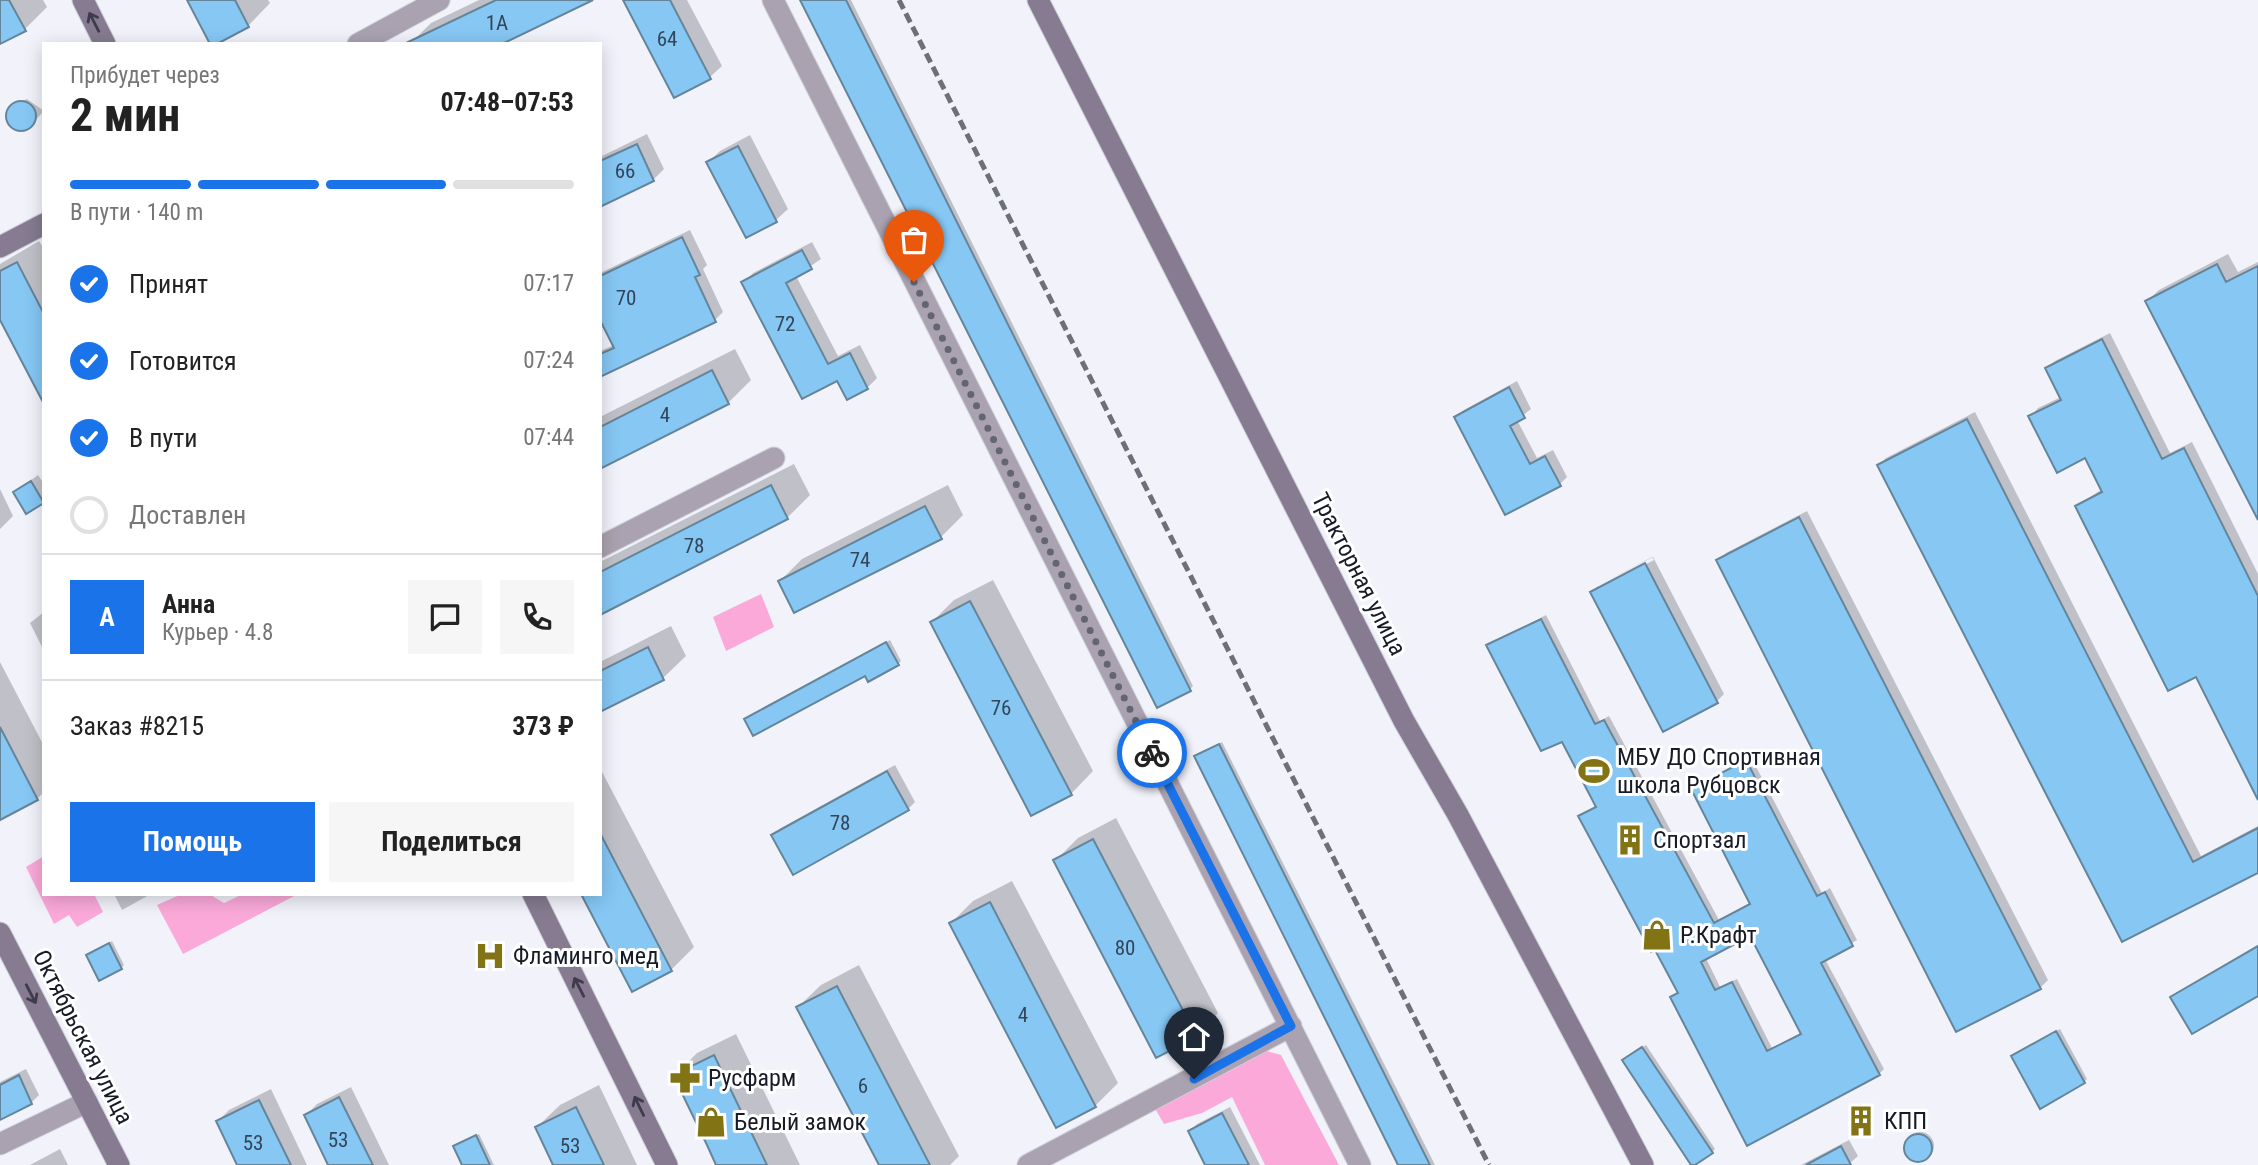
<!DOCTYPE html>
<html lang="ru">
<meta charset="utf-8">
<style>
:root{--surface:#fff;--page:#f6f6f6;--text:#222;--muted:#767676;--line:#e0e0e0;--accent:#1a73e8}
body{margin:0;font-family:"Roboto Condensed",sans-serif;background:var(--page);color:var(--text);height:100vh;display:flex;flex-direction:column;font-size:26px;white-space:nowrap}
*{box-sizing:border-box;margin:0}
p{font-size:23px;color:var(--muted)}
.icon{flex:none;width:38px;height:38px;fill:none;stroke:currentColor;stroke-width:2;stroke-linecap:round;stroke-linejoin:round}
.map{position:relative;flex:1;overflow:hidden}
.details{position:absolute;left:42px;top:42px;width:560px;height:854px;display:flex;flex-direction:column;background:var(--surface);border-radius:0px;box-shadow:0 4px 18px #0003}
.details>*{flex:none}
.pin{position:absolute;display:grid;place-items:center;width:60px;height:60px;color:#fff;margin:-72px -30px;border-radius:50% 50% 50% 0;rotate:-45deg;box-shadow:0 0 7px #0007}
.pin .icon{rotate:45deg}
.courier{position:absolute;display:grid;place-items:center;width:70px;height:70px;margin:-35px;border:5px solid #1a73e8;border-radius:50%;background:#fff;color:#222;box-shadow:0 2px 9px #0007}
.head em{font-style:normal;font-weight:700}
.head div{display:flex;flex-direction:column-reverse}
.head{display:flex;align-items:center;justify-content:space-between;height:119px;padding:0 28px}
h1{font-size:46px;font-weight:700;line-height:52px}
.bar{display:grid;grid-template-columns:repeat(4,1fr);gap:10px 7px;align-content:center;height:84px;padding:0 28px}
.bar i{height:9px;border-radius:5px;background:var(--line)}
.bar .on{background:var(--accent)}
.bar p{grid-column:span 4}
.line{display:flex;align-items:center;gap:18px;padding:0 28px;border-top:2px solid var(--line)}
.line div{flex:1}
.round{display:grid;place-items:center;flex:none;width:74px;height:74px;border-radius:0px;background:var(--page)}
ol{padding:0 28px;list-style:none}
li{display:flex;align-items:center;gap:21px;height:77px}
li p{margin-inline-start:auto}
li .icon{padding:7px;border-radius:50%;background:var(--accent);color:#fff;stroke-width:4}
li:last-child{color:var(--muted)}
li i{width:38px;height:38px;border:4px solid var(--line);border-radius:50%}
.action{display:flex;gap:14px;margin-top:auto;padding:14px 28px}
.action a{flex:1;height:80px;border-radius:0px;background:var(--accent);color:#fff;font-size:28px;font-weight:700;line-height:80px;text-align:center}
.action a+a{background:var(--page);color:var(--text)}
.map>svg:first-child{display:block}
</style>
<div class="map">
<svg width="2258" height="1165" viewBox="0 0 2258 1165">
<rect width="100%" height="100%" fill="#f1f2fa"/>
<path fill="#fba9d9" d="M 761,594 L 774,627 L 726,651 L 713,617 Z
M 44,856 L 44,894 L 94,894 L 103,912 L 77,927 L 69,915 L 54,924 L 26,867 Z
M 182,894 L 209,894 L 224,903 L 243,894 L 298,894 L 183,954 L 157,905 Z
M 1263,1050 L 1281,1055 L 1339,1165 L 1265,1165 L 1232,1097 L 1202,1113 L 1164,1124 L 1154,1107 Z"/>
<path fill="#0003" fill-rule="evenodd" d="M 0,0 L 43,0 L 47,7 L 25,29 L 0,42 Z
M 189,0 L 268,0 L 270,3 L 248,26 Z
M 479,0 L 585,0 L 413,41 L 431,23 Z
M 625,0 L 687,0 L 722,66 L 710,77 L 675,96 Z
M 802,0 L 851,0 L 1193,686 L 1190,689 Z
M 27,99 L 44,111 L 30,126 L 15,127 L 9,117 L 14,105 Z
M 647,134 L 664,169 L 653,180 L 600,205 L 600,157 Z
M 750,135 L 788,209 L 776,220 L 746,236 L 708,162 L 720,151 Z
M 690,230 L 707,265 L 703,269 L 723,312 L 715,320 L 600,375 L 600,351 L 614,345 L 600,316 L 600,273 Z
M 39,241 L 44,249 L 44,400 L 0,317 L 0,264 Z
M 812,242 L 821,259 L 796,276 L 838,356 L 860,345 L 877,378 L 867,388 L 838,379 L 743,283 L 753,273 Z
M 2228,254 L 2238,272 L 2258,262 L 2258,517 L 2147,301 L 2159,290 Z
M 2110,333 L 2170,453 L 2192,442 L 2258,574 L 2258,796 L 2197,674 L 2077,506 L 2102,489 L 2086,456 L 2031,416 L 2038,408 L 2061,397 L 2047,368 L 2055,361 Z
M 735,349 L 751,380 L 728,403 L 600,467 L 600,417 Z
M 1517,381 L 1531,409 L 1517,420 L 1537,458 L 1553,450 L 1567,477 L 1560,484 L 1456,417 L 1464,410 Z
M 1975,412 L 2201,856 L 2258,826 L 2258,871 L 2122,940 L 1879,465 L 1886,458 Z
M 794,464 L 810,495 L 787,518 L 600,613 L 600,562 Z
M 38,475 L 44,484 L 44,501 L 27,512 L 15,492 Z
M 948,485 L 963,515 L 941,537 L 780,581 L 802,559 Z
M 0,489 L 13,516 L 0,529 Z
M 1807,511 L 2048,980 L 2040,988 L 1718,561 L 1726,553 Z
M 1652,557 L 1599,585 L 1653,557 L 1724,694 L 1717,701 L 1592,592 L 1598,586 L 1598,589 L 1654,560 Z
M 993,580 L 1093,771 L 1071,794 L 932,622 L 954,600 Z
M 44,612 L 44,651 L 30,623 Z
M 1546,615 L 1600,721 L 1609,716 L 1719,920 L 1752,903 L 1693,790 L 1751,757 L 1822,893 L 1830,888 L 1857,940 L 1825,959 L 1884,1069 L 1879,1074 L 1748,1144 L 1672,998 L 1680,991 L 1580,817 L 1597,805 L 1563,739 L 1488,646 ZM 1750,933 L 1803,1032 L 1772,1048 L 1737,979 L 1720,987 L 1706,958 Z
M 671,626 L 686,656 L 663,678 L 600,710 L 600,662 Z
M 890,640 L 901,661 L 898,664 L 746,719 Z
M 0,662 L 44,746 L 44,792 L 37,799 L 0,814 Z
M 1222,742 L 1435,1165 L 1401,1165 L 1196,757 Z
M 895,765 L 915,802 L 908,809 L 773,835 L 781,828 Z
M 601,770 L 694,947 L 671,970 L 600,894 Z
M 1116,818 L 1218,1013 L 1196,1035 L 1055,861 L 1078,838 Z
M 1012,881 L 1118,1083 L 1095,1106 L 1057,1126 L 951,923 L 973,901 Z
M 114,894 L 151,894 L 122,910 Z
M 112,941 L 124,965 L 121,968 L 88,955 Z
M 859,965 L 959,1156 L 950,1165 L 881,1165 L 798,1007 L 821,985 Z
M 2060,1029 L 2087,1079 L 2084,1082 L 2016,1053 Z
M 736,1034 L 800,1165 L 718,1165 L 675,1075 L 697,1053 Z
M 1646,1045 L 1715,1149 L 1712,1152 L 1627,1057 Z
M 26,1069 L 39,1095 L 31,1103 L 0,1118 L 0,1082 Z
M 599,1085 L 637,1165 L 555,1165 L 537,1127 L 560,1105 Z
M 351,1087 L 389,1165 L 330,1165 L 306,1115 L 317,1104 Z
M 271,1089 L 307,1165 L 239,1165 L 218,1121 L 229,1110 Z
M 1230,1107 L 1260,1165 L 1207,1165 L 1190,1131 L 1197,1124 Z
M1906 1146a14 14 0 1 1 28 0a14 14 0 1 1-28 0Z
M 479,1134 L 494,1165 L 464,1165 L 458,1144 Z
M 1849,1140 L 1858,1156 L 1848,1165 L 1801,1165 Z
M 60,1149 L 68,1165 L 30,1165 Z"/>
<path fill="#86c7f4" stroke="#65859b" stroke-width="2" fill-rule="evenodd" d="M 0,0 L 9,0 L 26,31 L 0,44 Z
M 187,0 L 235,0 L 249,27 L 217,44 L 210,44 Z
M 496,0 L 593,0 L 502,44 L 404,44 Z
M 623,0 L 670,0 L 711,79 L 674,98 Z
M 800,0 L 846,0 L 1191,691 L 1157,708 Z
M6 116a15 15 0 1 1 30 0a15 15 0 1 1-30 0Z
M 637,144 L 654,181 L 600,207 L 600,161 Z
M 738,146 L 777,222 L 746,238 L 706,162 Z
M 682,237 L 700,275 L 695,277 L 716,322 L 600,377 L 600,354 L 614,348 L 600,320 L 600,276 Z
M 802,250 L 812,269 L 786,283 L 828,364 L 850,353 L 868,389 L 847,400 L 837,381 L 802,399 L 741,282 Z
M 17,262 L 44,314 L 44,404 L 0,320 L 0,271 Z
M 2217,264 L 2226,282 L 2258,266 L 2258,520 L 2145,301 Z
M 2102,339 L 2162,459 L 2184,448 L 2258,596 L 2258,800 L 2196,677 L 2168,691 L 2075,506 L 2102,492 L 2085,458 L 2057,473 L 2028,416 L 2061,400 L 2045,368 Z
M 712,370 L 729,404 L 600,469 L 600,427 Z
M 1509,387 L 1525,418 L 1510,426 L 1530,464 L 1545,456 L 1561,486 L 1505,515 L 1454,417 Z
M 1967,419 L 2193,862 L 2258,828 L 2258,873 L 2122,942 L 1877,465 Z
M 31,481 L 44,503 L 26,514 L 13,492 Z
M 771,485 L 788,519 L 600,615 L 600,572 Z
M 925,506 L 942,539 L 794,613 L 778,581 Z
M 1799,517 L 2041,989 L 1956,1032 L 1716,560 Z
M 1645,563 L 1718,703 L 1663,732 L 1590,592 Z
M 970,601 L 1072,795 L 1031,816 L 930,622 Z
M 1541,619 L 1595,724 L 1604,720 L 1714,923 L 1750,904 L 1691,789 L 1746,760 L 1817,896 L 1825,892 L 1853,946 L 1821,963 L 1880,1075 L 1747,1146 L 1670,997 L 1678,993 L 1655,950 L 1651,952 L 1578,816 L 1596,807 L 1562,742 L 1541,751 L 1486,645 ZM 1750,936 L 1801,1034 L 1767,1051 L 1732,982 L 1715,990 L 1701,962 Z
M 886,642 L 899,665 L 868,682 L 865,676 L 753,736 L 744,719 Z
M 648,647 L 664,680 L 600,712 L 600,671 Z
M 0,727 L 38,800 L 0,820 Z
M 1219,744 L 1430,1165 L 1398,1165 L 1194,756 Z
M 887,771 L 909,810 L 793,875 L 771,835 Z
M 600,833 L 672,971 L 632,992 L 581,894 L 600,894 Z
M 1093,839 L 1197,1037 L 1156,1058 L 1053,860 Z
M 990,902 L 1096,1107 L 1056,1128 L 949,923 Z
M 109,943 L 122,969 L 99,981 L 86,955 Z
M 2258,946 L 2258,996 L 2192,1034 L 2170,997 Z
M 837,986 L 930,1165 L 879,1165 L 796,1007 Z
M 2056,1031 L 2085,1083 L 2040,1109 L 2011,1056 Z
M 1642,1047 L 1713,1153 L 1695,1165 L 1691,1165 L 1622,1060 Z
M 714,1055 L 767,1165 L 716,1165 L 707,1145 L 673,1075 Z
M 19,1075 L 32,1104 L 0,1120 L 0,1085 Z
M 339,1097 L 373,1165 L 328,1165 L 304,1115 Z
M 259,1100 L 291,1165 L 237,1165 L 216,1121 Z
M 576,1107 L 604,1165 L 553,1165 L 535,1127 Z
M 1222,1113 L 1249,1165 L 1205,1165 L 1188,1131 Z
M1904 1148a14 14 0 1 1 28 0a14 14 0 1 1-28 0Z
M 476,1135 L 490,1165 L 462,1165 L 453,1146 Z
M 1841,1146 L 1851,1165 L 1806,1165 Z"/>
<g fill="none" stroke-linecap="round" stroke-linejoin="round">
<g stroke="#cecfd8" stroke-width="23">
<path id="street" d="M 773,0 L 1360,1165
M 358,44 L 439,0
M 600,547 L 774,458
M 0,1144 L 87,1102
M 1028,1165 L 1291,1026"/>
</g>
<g stroke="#cecfd8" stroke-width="23">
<path id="secondary" d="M 83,0 L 105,44
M 1038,0 L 1404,721 L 1458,815 L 1643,1165
M 0,247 L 44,224
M 533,894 L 667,1165
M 0,933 L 119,1165"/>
</g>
<use href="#street" stroke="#aaa2b0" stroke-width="21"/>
<use href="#secondary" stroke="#867b90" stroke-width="21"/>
<path stroke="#6d6f7a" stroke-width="5" stroke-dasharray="10 5" stroke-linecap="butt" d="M 899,0 L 1489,1165"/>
</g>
<defs><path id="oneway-shaft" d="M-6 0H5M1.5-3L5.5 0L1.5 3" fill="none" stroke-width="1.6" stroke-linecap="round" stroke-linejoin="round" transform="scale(1.75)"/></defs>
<g stroke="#3e3c4c">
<use href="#oneway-shaft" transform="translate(94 22) rotate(-117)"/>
<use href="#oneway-shaft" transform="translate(579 987) rotate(-117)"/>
<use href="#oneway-shaft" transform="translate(31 994) rotate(63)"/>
<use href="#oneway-shaft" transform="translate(639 1106) rotate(-116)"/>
</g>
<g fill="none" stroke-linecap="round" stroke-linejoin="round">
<path stroke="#636671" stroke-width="7" stroke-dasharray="0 12.6" d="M 914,282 L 1152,753"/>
<path stroke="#1a73e8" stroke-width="9" d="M 1152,753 L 1291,1026 L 1194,1079"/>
</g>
<defs>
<g id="stadium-bare" transform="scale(2.415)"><path d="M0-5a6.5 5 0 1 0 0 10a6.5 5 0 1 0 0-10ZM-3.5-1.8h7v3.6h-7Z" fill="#827315" stroke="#fff" stroke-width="2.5" paint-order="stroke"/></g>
<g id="building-bare" transform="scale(2.415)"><path d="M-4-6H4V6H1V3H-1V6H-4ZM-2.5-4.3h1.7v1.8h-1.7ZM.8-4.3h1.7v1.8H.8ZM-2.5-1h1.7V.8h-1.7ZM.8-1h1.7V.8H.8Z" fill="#827315" stroke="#fff" stroke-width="2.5" paint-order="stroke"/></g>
<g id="shop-bare" transform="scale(2.415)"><path d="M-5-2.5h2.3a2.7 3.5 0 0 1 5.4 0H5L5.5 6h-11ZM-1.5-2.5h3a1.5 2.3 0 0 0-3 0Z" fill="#827315" stroke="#fff" stroke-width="2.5" paint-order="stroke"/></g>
<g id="hospital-bare" transform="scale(2.415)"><path d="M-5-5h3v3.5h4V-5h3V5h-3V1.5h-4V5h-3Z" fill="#827315" stroke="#fff" stroke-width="2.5" paint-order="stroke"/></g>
<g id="pharmacy-bare" transform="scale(2.415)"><path d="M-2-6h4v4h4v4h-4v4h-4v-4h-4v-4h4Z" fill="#827315" stroke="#fff" stroke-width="2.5" paint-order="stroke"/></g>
</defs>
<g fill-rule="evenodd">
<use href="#stadium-bare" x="1594" y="771"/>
<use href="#building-bare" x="1630" y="840"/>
<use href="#shop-bare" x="1657" y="935"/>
<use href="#hospital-bare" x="490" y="956"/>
<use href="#pharmacy-bare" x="685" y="1078"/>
<use href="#building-bare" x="1861" y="1121"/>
<use href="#shop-bare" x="711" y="1122"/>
</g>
<g text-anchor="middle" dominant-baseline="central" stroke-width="6" stroke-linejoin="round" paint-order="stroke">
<g font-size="21" fill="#33455a">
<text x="497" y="23">1А</text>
<text x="667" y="39">64</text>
<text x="625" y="171">66</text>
<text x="626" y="298">70</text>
<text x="785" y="324">72</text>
<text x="665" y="415">4</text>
<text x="694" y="546">78</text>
<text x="860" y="560">74</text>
<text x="1001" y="708">76</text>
<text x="840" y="823">78</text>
<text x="1125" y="948">80</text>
<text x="1023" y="1015">4</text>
<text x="863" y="1086">6</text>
<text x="338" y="1140">53</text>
<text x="253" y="1143">53</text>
<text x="570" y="1146">53</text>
</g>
<g font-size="24" fill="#171a27" stroke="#fff">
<text transform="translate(1359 574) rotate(63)">Тракторная улица</text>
<text transform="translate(83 1037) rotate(63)">Октябрьская улица</text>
</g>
<g font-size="24" fill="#171a27" stroke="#fff" text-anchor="start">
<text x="1617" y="757">МБУ ДО Спортивная<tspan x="1617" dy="28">школа Рубцовск</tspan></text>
<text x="1653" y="840">Спортзал</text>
<text x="1680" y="935">Р.Крафт</text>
<text x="513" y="956">Фламинго мед</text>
<text x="708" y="1078">Русфарм</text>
<text x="1884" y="1121">КПП</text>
<text x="734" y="1122">Белый замок</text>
</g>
</g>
</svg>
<div class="pin" style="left:914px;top:282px;background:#ea580c"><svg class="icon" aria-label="bag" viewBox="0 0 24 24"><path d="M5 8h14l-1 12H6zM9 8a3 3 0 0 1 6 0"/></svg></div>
<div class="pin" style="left:1194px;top:1079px;background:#1f2937"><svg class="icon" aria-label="home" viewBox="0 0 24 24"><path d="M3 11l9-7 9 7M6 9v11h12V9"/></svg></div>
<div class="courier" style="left:1152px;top:753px"><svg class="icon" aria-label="bike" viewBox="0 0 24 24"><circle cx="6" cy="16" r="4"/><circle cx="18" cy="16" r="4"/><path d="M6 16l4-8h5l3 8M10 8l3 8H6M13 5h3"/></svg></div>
<section class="details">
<div class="head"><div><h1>2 мин</h1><p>Прибудет через</p></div><em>07:48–07:53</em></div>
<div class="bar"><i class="on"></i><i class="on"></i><i class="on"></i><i></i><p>В пути · 140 m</p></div>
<ol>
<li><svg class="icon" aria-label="check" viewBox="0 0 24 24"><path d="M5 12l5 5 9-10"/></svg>Принят<p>07:17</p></li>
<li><svg class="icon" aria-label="check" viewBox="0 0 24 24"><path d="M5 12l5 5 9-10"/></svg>Готовится<p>07:24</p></li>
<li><svg class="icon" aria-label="check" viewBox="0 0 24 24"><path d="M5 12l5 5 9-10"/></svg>В пути<p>07:44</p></li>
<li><i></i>Доставлен</li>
</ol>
<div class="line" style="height:126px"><b class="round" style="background:var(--accent);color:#fff">А</b><div><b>Анна</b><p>Курьер · 4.8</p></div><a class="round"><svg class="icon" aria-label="chat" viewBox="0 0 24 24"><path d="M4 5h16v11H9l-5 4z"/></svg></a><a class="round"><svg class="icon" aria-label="phone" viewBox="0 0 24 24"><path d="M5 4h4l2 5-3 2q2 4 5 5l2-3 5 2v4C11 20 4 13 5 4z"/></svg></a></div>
<div class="line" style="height:91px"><div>Заказ #8215</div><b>373 ₽</b></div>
<div class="action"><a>Помощь</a><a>Поделиться</a></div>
</section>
</div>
